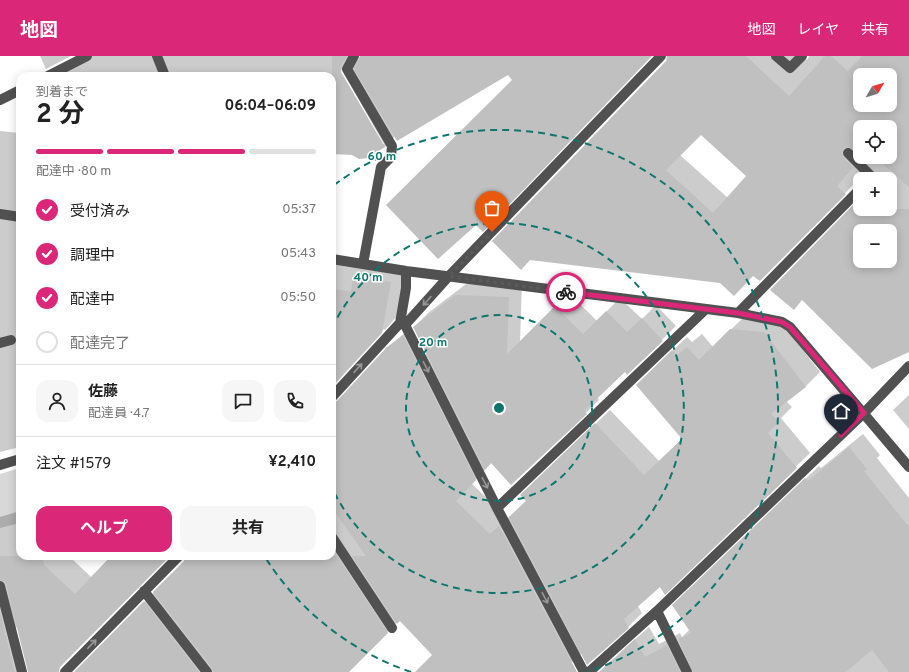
<!DOCTYPE html>
<html lang="ja">
<meta charset="utf-8">
<style>
:root{--surface:#fff;--page:#f6f6f6;--text:#222;--muted:#767676;--line:#e0e0e0;--accent:#db2777}
body{margin:0;font-family:Overpass,"Noto Sans JP",sans-serif;background:var(--page);color:var(--text);height:100vh;display:flex;flex-direction:column;font-size:15px;white-space:nowrap}
*{box-sizing:border-box;margin:0}
p{font-size:13px;color:var(--muted)}
.icon{flex:none;width:22px;height:22px;fill:none;stroke:currentColor;stroke-width:2;stroke-linecap:round;stroke-linejoin:round}
.map{position:relative;flex:1;overflow:hidden}
.side{position:absolute;left:16px;top:16px;width:320px;height:488px;display:flex;flex-direction:column;background:var(--surface);border-radius:12px;box-shadow:0 2px 10px #0003}
.side>*{flex:none}
.needle{width:26px;rotate:52deg}
.fabs{position:absolute;left:853px;top:12px;display:grid;gap:8px}
.fabs a{display:grid;place-items:center;width:44px;height:44px;border-radius:8px;background:var(--surface);box-shadow:0 2px 10px #0003;font-size:20px}
.pin{position:absolute;display:grid;place-items:center;width:34px;height:34px;color:#fff;margin:-41px -17px;border-radius:50% 50% 50% 0;rotate:-45deg;box-shadow:0 0 4px #0007}
.pin .icon{rotate:45deg}
.courier{position:absolute;display:grid;place-items:center;width:40px;height:40px;margin:-20px;border:3px solid #db2777;border-radius:50%;background:#fff;color:#222;box-shadow:0 1px 5px #0007}
.overview em{font-style:normal;font-weight:700}
.overview div{display:flex;flex-direction:column-reverse}
.overview{display:flex;align-items:center;justify-content:space-between;height:68px;padding:0 20px}
h1{font-size:26px;font-weight:700;line-height:30px}
.bar{display:grid;grid-template-columns:repeat(4,1fr);gap:6px 4px;align-content:center;height:48px;padding:0 20px}
.bar i{height:5px;border-radius:3px;background:var(--line)}
.bar .active{background:var(--accent)}
.bar p{grid-column:span 4}
.line{display:flex;align-items:center;gap:10px;padding:0 20px;border-top:1px solid var(--line)}
.line div{flex:1}
.round{display:grid;place-items:center;flex:none;width:42px;height:42px;border-radius:12px;background:var(--page)}
ol{padding:0 20px;list-style:none}
li{display:flex;align-items:center;gap:12px;height:44px}
li p{margin-inline-start:auto}
li .icon{padding:4px;border-radius:50%;background:var(--accent);color:#fff;stroke-width:4}
li:last-child{color:var(--muted)}
li i{width:22px;height:22px;border:2px solid var(--line);border-radius:50%}
.button{display:flex;gap:8px;margin-top:auto;padding:8px 20px}
.button a{flex:1;height:46px;border-radius:12px;background:var(--accent);color:#fff;font-size:16px;font-weight:700;line-height:46px;text-align:center}
.button a+a{background:var(--page);color:var(--text)}
header{display:flex;align-items:center;gap:24px;box-sizing:border-box;height:56px;padding:0 20px;background:var(--accent);color:#fff}
header strong{font-size:19px}
nav{display:flex;gap:22px;margin-inline-start:auto;font-size:14px}
.map>svg:first-child{display:block}
</style>
<header>
<strong>地図</strong>
<nav><a>地図</a><a>レイヤ</a><a>共有</a></nav>
</header>
<div class="map">
<svg width="909" height="616" viewBox="0 0 909 616">
<rect width="100%" height="100%" fill="#fff"/>
<path fill="#d8d8d8" d="M 20,412 L 20,467 L 0,472 L 0,418 Z"/>
<path fill="#0003" fill-rule="evenodd" d="M 40,0 L 71,0 L 46,13 Z
M 89,0 L 356,0 L 359,6 L 361,0 L 651,0 L 513,24 L 508,18 L 395,80 L 385,91 L 353,98 L 332,97 L 332,20 L 58,20 ZM 340,11 L 384,88 L 382,88 L 338,12 Z
M 668,0 L 799,0 L 804,4 L 808,3 L 809,0 L 909,0 L 909,295 L 803,243 L 771,234 L 860,144 L 860,153 L 890,153 L 890,123 L 860,123 L 860,126 L 855,127 L 760,224 L 754,219 L 721,226 L 530,203 L 667,5 ZM 860,19 L 890,19 L 890,49 L 860,49 ZM 860,71 L 890,71 L 890,101 L 860,101 ZM 701,78 L 747,120 L 728,142 L 680,99 ZM 860,175 L 890,175 L 890,205 L 860,205 Z
M 0,75 L 20,77 L 20,391 L 0,396 Z
M 332,199 L 407,210 L 398,259 L 385,274 L 384,273 L 332,331 Z
M 470,225 L 522,227 L 520,286 L 569,237 L 597,265 L 620,242 L 642,263 L 656,249 L 676,270 L 627,318 L 625,315 L 597,341 L 599,344 L 586,357 L 491,407 L 472,428 L 508,462 L 527,444 L 536,425 L 610,354 L 659,405 L 683,382 L 651,315 L 687,281 L 692,286 L 702,278 L 713,291 L 745,260 L 778,262 L 820,316 L 806,330 L 786,345 L 792,351 L 781,362 L 810,397 L 665,537 L 660,530 L 638,550 L 642,557 L 628,571 L 582,597 L 561,616 L 416,616 L 433,599 L 400,563 L 348,616 L 75,616 L 185,505 L 186,500 L 332,500 L 332,366 L 388,292 L 410,272 L 424,300 L 428,297 L 414,271 L 428,257 Z
M 909,339 L 909,373 L 893,354 Z
M 863,378 L 880,399 L 877,402 L 909,442 L 909,616 L 621,616 L 625,592 L 649,571 L 659,588 L 680,577 L 682,581 L 690,573 L 687,536 L 819,410 L 821,412 Z
M 20,455 L 20,500 L 69,500 L 91,521 L 111,502 L 109,500 L 168,500 L 41,616 L 18,570 L 15,573 L 26,616 L 0,616 L 0,461 Z"/>
<path fill="#c0c0c0" fill-rule="evenodd" d="M 332,0 L 347,0 L 341,10 L 341,16 L 385,91 L 368,102 L 359,103 L 352,99 L 332,98 Z
M 360,0 L 652,0 L 483,176 L 476,169 L 438,203 L 386,149 L 512,24 L 508,19 L 397,85 L 354,13 Z
M 667,0 L 746,0 L 789,40 L 825,0 L 831,0 L 848,15 L 862,0 L 909,0 L 909,131 L 875,101 L 890,101 L 890,71 L 860,71 L 860,100 L 849,91 L 844,92 L 842,96 L 843,101 L 853,112 L 837,130 L 846,138 L 760,225 L 753,220 L 734,240 L 720,227 L 530,204 L 521,214 L 492,185 L 666,5 ZM 860,19 L 890,19 L 890,49 L 860,49 ZM 701,79 L 746,120 L 713,157 L 666,114 Z
M 855,147 L 860,153 L 909,153 L 909,296 L 872,313 L 802,244 L 794,254 L 770,234 ZM 860,175 L 890,175 L 890,205 L 860,205 Z
M 353,222 L 391,226 L 382,277 L 332,331 L 332,233 L 351,235 Z
M 455,239 L 509,241 L 507,298 L 555,250 L 583,278 L 606,255 L 627,276 L 642,262 L 663,285 L 627,319 L 625,316 L 584,355 L 587,358 L 511,429 L 491,407 L 485,414 L 413,271 Z
M 730,273 L 764,276 L 806,331 L 771,358 L 779,366 L 768,377 L 797,412 L 665,539 L 660,531 L 624,563 L 629,572 L 587,609 L 509,461 L 526,445 L 520,439 L 595,367 L 644,419 L 682,383 L 636,329 L 672,294 L 677,299 L 687,291 L 699,304 Z
M 403,279 L 476,424 L 456,445 L 490,478 L 499,470 L 577,616 L 415,616 L 432,599 L 400,565 L 397,568 L 352,500 L 366,500 L 332,452 L 332,347 L 337,345 L 387,291 Z
M 849,391 L 867,413 L 864,415 L 909,471 L 909,616 L 889,616 L 872,594 L 846,616 L 693,616 L 678,583 L 691,577 L 672,549 L 805,422 L 808,425 Z
M 0,500 L 42,500 L 44,509 L 75,538 L 111,500 L 170,500 L 60,611 L 59,616 L 28,616 L 6,528 L 4,525 L 0,524 Z
M 185,500 L 337,500 L 388,577 L 349,616 L 213,616 L 212,612 L 153,536 L 184,505 Z
M 144,545 L 199,616 L 74,616 Z
M 0,556 L 15,616 L 0,616 Z
M 635,583 L 645,601 L 667,589 L 680,616 L 599,616 Z"/>
<g fill="none" stroke-linecap="round" stroke-linejoin="round">
<path stroke="#515151" stroke-width="10" d="M 157,0 L 165,20
M 354,0 L 347,13 L 392,90 L 391,101 L 381,111 L 363,208
M 776,0 L 790,12 L 802,0
M 48,20 L 87,0
M 0,44 L 20,34
M 848,97 L 872,121 L 870,123
M 0,158 L 20,161
M 332,203 L 406,215 L 738,257 L 782,266 L 790,271 L 909,411
M 738,257 L 860,133
M 400,267 L 405,269 L 497,452 L 584,616
M 405,269 L 449,220 L 661,0
M 0,287 L 11,284
M 332,341 L 400,267 L 406,232 L 406,215
M 0,409 L 20,403
M 497,452 L 705,254
M 332,481 L 392,572
M 0,530 L 22,616
M 144,535 L 207,616
M 657,555 L 687,616
M 65,616 L 179,500
M 589,616 L 657,555 L 864,357 L 909,310"/>
</g>
<defs><path id="oneway-shaft" d="M-6 0H5M1.5-3L5.5 0L1.5 3" fill="none" stroke-width="1.6" stroke-linecap="round" stroke-linejoin="round"/></defs>
<g stroke="#979797">
<use href="#oneway-shaft" transform="translate(427 245) rotate(132)"/>
<use href="#oneway-shaft" transform="translate(426 311) rotate(63)"/>
<use href="#oneway-shaft" transform="translate(358 312) rotate(-48)"/>
<use href="#oneway-shaft" transform="translate(485 427) rotate(63)"/>
<use href="#oneway-shaft" transform="translate(545 542) rotate(62)"/>
<use href="#oneway-shaft" transform="translate(92 588) rotate(-46)"/>
</g>
<g fill="none" stroke-linecap="round" stroke-linejoin="round">
<path stroke="#595959" stroke-width="4" stroke-dasharray="0 7.2" d="M 492,176 L 449,220 L 566,236"/>
<path stroke="#db2777" stroke-width="5" d="M 566,236 L 738,257 L 782,266 L 790,271 L 864,357 L 841,379"/>
</g>
<g fill="none" stroke="#0f766e" stroke-width="2" stroke-dasharray="7 5">
<circle cx="499" cy="352" r="93"/>
<path d="M332 272A185 185 0 1 1 332 432"/>
<path d="M411 616A278 278 0 0 1 265 501M334 129A278 278 0 1 1 587 616"/>
</g>
<circle cx="499" cy="352" r="6" fill="#0f766e" stroke="#fff" stroke-width="2"/>
<g font-size="12" text-anchor="middle" font-weight="bold" fill="#0f766e" stroke="#fff" stroke-width="3" stroke-linejoin="round" paint-order="stroke">
<text x="382" y="104">60 m</text>
<text x="368" y="225">40 m</text>
<text x="433" y="290">20 m</text>
</g>
</svg>
<div class="fabs">
<a><svg class="needle" viewBox="-14 -14 28 28"><path d="M0-13l5 13h-10z" fill="#e53935"/><path d="M0 13l5-13h-10z" fill="#767676"/></svg></a>
<a><svg class="icon" aria-label="locate" viewBox="0 0 24 24"><circle cx="12" cy="12" r="6"/><path d="M12 2v4M12 18v4M2 12h4M18 12h4"/></svg></a>
<a>+</a>
<a>−</a>
</div>
<div class="pin" style="left:492px;top:176px;background:#ea580c"><svg class="icon" aria-label="bag" viewBox="0 0 24 24"><path d="M5 8h14l-1 12H6zM9 8a3 3 0 0 1 6 0"/></svg></div>
<div class="pin" style="left:841px;top:379px;background:#1f2937"><svg class="icon" aria-label="home" viewBox="0 0 24 24"><path d="M3 11l9-7 9 7M6 9v11h12V9"/></svg></div>
<div class="courier" style="left:566px;top:236px"><svg class="icon" aria-label="bike" viewBox="0 0 24 24"><circle cx="6" cy="16" r="4"/><circle cx="18" cy="16" r="4"/><path d="M6 16l4-8h5l3 8M10 8l3 8H6M13 5h3"/></svg></div>
<section class="side">
<div class="overview"><div><h1>2 分</h1><p>到着まで</p></div><em>06:04–06:09</em></div>
<div class="bar"><i class="active"></i><i class="active"></i><i class="active"></i><i></i><p>配達中 · 80 m</p></div>
<ol>
<li><svg class="icon" aria-label="check" viewBox="0 0 24 24"><path d="M5 12l5 5 9-10"/></svg>受付済み<p>05:37</p></li>
<li><svg class="icon" aria-label="check" viewBox="0 0 24 24"><path d="M5 12l5 5 9-10"/></svg>調理中<p>05:43</p></li>
<li><svg class="icon" aria-label="check" viewBox="0 0 24 24"><path d="M5 12l5 5 9-10"/></svg>配達中<p>05:50</p></li>
<li><i></i>配達完了</li>
</ol>
<div class="line" style="height:72px"><a class="round"><svg class="icon" aria-label="person" viewBox="0 0 24 24"><circle cx="12" cy="8" r="4"/><path d="M4 21q1-7 8-7t8 7"/></svg></a><div><b>佐藤</b><p>配達員 · 4.7</p></div><a class="round"><svg class="icon" aria-label="chat" viewBox="0 0 24 24"><path d="M4 5h16v11H9l-5 4z"/></svg></a><a class="round"><svg class="icon" aria-label="phone" viewBox="0 0 24 24"><path d="M5 4h4l2 5-3 2q2 4 5 5l2-3 5 2v4C11 20 4 13 5 4z"/></svg></a></div>
<div class="line" style="height:52px"><div>注文 #1579</div><b>¥2,410</b></div>
<div class="button"><a>ヘルプ</a><a>共有</a></div>
</section>
</div>
